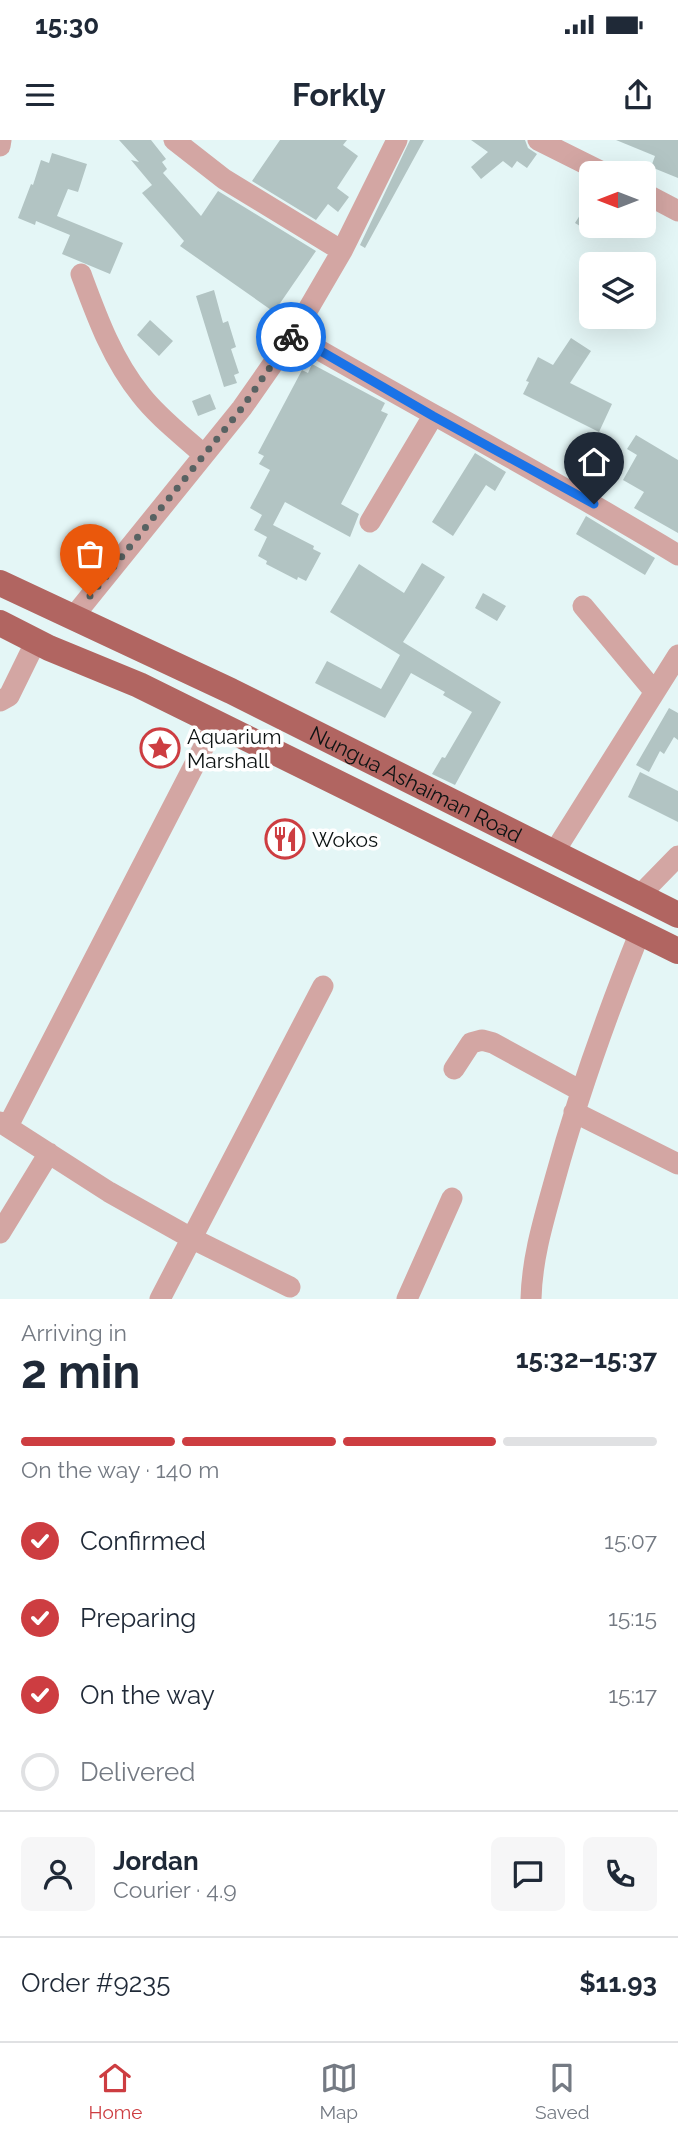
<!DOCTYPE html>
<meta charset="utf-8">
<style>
:root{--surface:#fff;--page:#f6f6f7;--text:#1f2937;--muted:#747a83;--line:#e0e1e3;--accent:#cd3d41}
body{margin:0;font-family:Raleway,sans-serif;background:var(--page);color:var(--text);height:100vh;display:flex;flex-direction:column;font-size:26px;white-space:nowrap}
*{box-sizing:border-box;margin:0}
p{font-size:23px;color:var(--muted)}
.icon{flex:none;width:38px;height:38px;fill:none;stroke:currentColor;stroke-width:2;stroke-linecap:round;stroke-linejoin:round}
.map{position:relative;height:1159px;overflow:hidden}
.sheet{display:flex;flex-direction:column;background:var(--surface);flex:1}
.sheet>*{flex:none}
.needle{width:46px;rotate:270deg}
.buttons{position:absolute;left:579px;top:21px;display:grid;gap:14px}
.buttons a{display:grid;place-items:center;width:77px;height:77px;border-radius:10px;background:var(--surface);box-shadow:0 7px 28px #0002;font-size:35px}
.pin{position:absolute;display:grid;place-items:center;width:60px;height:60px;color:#fff;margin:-72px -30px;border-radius:50% 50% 50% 0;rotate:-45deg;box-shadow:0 0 7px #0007}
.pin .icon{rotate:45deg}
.courier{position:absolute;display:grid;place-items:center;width:70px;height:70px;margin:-35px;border:5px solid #1a73e8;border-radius:50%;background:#fff;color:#222;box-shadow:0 2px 9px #0007}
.overview em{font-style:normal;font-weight:700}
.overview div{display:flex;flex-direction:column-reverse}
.overview{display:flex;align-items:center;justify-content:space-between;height:119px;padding:0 21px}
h1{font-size:46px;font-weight:700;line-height:52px}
.bar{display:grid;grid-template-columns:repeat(4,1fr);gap:10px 7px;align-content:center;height:84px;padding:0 21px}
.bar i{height:9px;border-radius:5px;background:var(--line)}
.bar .active{background:var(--accent)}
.bar p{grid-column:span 4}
.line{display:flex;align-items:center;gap:18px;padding:0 21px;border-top:2px solid var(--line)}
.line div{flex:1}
.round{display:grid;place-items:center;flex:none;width:74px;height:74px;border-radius:10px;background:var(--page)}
ol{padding:0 21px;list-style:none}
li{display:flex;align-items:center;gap:21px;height:77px}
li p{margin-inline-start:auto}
li .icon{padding:7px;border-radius:50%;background:var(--accent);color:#fff;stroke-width:4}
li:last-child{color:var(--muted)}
li i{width:38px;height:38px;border:4px solid var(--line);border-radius:50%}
.status{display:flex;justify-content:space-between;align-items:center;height:49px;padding:0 35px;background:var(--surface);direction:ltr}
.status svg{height:19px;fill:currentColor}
header{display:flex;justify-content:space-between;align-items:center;height:91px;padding:0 21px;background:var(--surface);font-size:32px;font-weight:700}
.menu{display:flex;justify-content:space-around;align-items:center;height:98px;border-top:2px solid var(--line);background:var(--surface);font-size:19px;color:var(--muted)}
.menu a{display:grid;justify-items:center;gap:4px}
.menu .active{color:var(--accent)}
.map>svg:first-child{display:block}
</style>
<div class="status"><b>15:30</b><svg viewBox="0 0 49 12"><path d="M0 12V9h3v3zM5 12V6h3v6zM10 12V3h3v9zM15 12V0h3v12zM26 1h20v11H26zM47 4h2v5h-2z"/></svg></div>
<header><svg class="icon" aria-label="menu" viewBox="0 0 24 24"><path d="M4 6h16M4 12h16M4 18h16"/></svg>Forkly<svg class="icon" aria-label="share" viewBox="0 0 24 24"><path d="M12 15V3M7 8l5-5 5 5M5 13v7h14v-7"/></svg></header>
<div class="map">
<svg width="678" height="1159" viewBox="0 0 678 1159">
<rect width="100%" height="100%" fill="#e4f6f6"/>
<path fill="#b2c4c3" d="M 119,0 L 151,0 L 166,19 L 162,22 L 167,29 L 163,33 L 201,76 L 218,51 L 316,111 L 274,172 L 180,106 L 184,101 L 142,53 L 152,45 L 131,20 L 139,22 Z
M 280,0 L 347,0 L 343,5 L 358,16 L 337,48 L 349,57 L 338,72 L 328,64 L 316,80 L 252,41 Z
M 410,0 L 424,0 L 365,108 L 360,105 Z
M 471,0 L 525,0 L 528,8 L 537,14 L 527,28 L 517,21 L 512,28 L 503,21 L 481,39 L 471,27 L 488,12 Z
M 616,0 L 678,0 L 678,38 L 651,27 L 655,16 Z
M 52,13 L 87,24 L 78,52 L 68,49 L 57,76 L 123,103 L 110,134 L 62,114 L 70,95 L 36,81 L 35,85 L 18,78 L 31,44 L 33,45 L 41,20 L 49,23 Z
M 592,56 L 592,93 L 575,83 Z
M 214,150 L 223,183 L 228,181 L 236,207 L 231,209 L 239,233 L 234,235 L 237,243 L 224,247 L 196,156 Z
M 150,180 L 173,201 L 159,216 L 137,195 Z
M 571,198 L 591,211 L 570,243 L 612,264 L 599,292 L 523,254 L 529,242 L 526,241 L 538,217 L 553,225 Z
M 312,224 L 385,263 L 381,271 L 388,274 L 341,364 L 359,374 L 350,397 L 285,362 L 273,385 L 314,406 L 313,409 L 321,413 L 306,441 L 298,437 L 297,440 L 266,424 L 267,421 L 258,416 L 267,397 L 254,390 L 262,375 L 250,368 L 270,330 L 259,324 L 264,316 L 258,313 L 302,230 L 308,233 Z
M 210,254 L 216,269 L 198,276 L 192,261 Z
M 636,295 L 678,320 L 678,393 L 634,368 L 644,352 L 623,340 L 637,315 L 627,309 Z
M 475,313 L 506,332 L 495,351 L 486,345 L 453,396 L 432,382 Z
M 586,376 L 655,418 L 645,435 L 576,394 Z
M 422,423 L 445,437 L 403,502 L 501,562 L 455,645 L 432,634 L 442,617 L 445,618 L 472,572 L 443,555 L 445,552 L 411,533 L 385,578 L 315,543 L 327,521 L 381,549 L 400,515 L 330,472 L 359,424 L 404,453 Z
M 483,453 L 506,466 L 497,481 L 475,468 Z
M 669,568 L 678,573 L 678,600 L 674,597 L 664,614 L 660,611 L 649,632 L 636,625 Z
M 640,632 L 678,651 L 678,682 L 628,657 Z"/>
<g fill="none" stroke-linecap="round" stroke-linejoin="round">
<path stroke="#d3a6a3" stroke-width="21" d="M 174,0 L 224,39 L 342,111
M 538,0 L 604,33
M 0,6 L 1,0
M 644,53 L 678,71
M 81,134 C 97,177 112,219 141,255 C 158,277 183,296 204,315
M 293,195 C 421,269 551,338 678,415
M 370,382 L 433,276
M 583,466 L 654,551
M 74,476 L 242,268 L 293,195 L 342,111 L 397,0
M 0,561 L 9,556 L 36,501
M 553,714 L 678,515
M 639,756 L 678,716
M 454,929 L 471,903 L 482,900 L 493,903 L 581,951
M 574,972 L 678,1024
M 0,982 L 109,1052 L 191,1098 L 290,1147
M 8,986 L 216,583
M 0,1093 L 49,1013
M 160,1159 L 323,846
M 407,1159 L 452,1058
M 531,1159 C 532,1117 544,1079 555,1039 C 578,955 607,874 640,792"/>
<g stroke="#b16561" stroke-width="26">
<path id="s1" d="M 0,443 L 231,551 L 678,775"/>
<path d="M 0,483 L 49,508 L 139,545 L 678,811"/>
</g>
</g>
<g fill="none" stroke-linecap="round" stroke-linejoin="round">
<path stroke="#586262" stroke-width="7" stroke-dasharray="0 12.6" d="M 90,456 L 242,268 L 291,197"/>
<path stroke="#1a73e8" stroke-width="9" d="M 291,197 L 293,195 L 433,276 L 594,364"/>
</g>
<defs>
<g id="sight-ring" transform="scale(2.0125)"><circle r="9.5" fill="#fff" stroke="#cd3d41" stroke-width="1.5"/><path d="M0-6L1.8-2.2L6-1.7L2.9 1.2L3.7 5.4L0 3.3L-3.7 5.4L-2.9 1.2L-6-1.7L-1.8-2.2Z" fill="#cd3d41"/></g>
<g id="restaurant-ring" transform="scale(2.0125)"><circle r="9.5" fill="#fff" stroke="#cd3d41" stroke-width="1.5"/><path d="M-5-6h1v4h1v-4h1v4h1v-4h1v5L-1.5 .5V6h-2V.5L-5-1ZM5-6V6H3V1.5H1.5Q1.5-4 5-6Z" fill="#cd3d41"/></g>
</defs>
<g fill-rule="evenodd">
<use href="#sight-ring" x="160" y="608"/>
<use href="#restaurant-ring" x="285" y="699"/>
</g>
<g text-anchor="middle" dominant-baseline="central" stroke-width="7" stroke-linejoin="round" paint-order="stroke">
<g font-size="21" fill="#0d1313" stroke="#fff" text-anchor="start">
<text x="187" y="596">Aquarium<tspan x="187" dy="24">Marshall</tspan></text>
<text x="312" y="699">Wokos</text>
</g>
<g font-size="21" fill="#0d1313" stroke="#fff">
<text stroke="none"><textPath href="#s1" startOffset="462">Nungua Ashaiman Road</textPath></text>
</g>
</g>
</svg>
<div class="buttons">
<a><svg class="needle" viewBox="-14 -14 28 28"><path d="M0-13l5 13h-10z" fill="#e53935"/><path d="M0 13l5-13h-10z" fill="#747a83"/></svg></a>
<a><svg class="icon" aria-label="layers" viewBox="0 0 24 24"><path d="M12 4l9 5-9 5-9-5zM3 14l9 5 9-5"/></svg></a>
</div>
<div class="pin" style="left:90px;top:456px;background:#ea580c"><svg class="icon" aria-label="bag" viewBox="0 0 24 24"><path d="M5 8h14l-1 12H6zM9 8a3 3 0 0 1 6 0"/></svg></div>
<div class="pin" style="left:594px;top:364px;background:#1f2937"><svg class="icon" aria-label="home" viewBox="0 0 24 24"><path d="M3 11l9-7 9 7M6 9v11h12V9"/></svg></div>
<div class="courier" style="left:291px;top:197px"><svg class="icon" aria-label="bike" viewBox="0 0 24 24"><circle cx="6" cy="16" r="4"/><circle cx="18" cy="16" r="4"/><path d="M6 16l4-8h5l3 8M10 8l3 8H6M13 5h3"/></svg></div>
</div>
<section class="sheet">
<div class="overview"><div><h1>2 min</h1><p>Arriving in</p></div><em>15:32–15:37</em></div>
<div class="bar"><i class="active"></i><i class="active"></i><i class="active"></i><i></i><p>On the way · 140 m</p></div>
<ol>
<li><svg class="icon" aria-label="check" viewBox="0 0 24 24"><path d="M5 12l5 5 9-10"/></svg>Confirmed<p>15:07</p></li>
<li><svg class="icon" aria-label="check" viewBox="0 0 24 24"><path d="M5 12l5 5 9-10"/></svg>Preparing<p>15:15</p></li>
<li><svg class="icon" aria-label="check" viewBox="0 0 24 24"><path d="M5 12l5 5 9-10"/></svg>On the way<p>15:17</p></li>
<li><i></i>Delivered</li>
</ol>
<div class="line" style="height:126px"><a class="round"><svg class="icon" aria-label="person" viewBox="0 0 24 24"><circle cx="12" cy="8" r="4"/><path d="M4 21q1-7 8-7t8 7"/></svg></a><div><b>Jordan</b><p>Courier · 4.9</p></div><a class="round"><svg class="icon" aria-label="chat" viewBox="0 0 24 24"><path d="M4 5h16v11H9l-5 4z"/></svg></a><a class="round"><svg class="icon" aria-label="phone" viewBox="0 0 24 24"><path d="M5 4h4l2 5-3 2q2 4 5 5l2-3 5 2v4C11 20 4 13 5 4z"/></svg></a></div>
<div class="line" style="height:91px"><div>Order #9235</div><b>$11.93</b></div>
</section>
<nav class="menu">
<a class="active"><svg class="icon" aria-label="home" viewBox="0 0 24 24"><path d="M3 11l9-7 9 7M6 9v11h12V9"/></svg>Home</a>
<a><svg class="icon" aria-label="map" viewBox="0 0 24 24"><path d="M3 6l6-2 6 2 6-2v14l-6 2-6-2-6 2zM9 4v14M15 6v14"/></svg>Map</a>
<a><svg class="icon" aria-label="saved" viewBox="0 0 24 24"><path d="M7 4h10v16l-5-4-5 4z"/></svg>Saved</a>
</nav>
